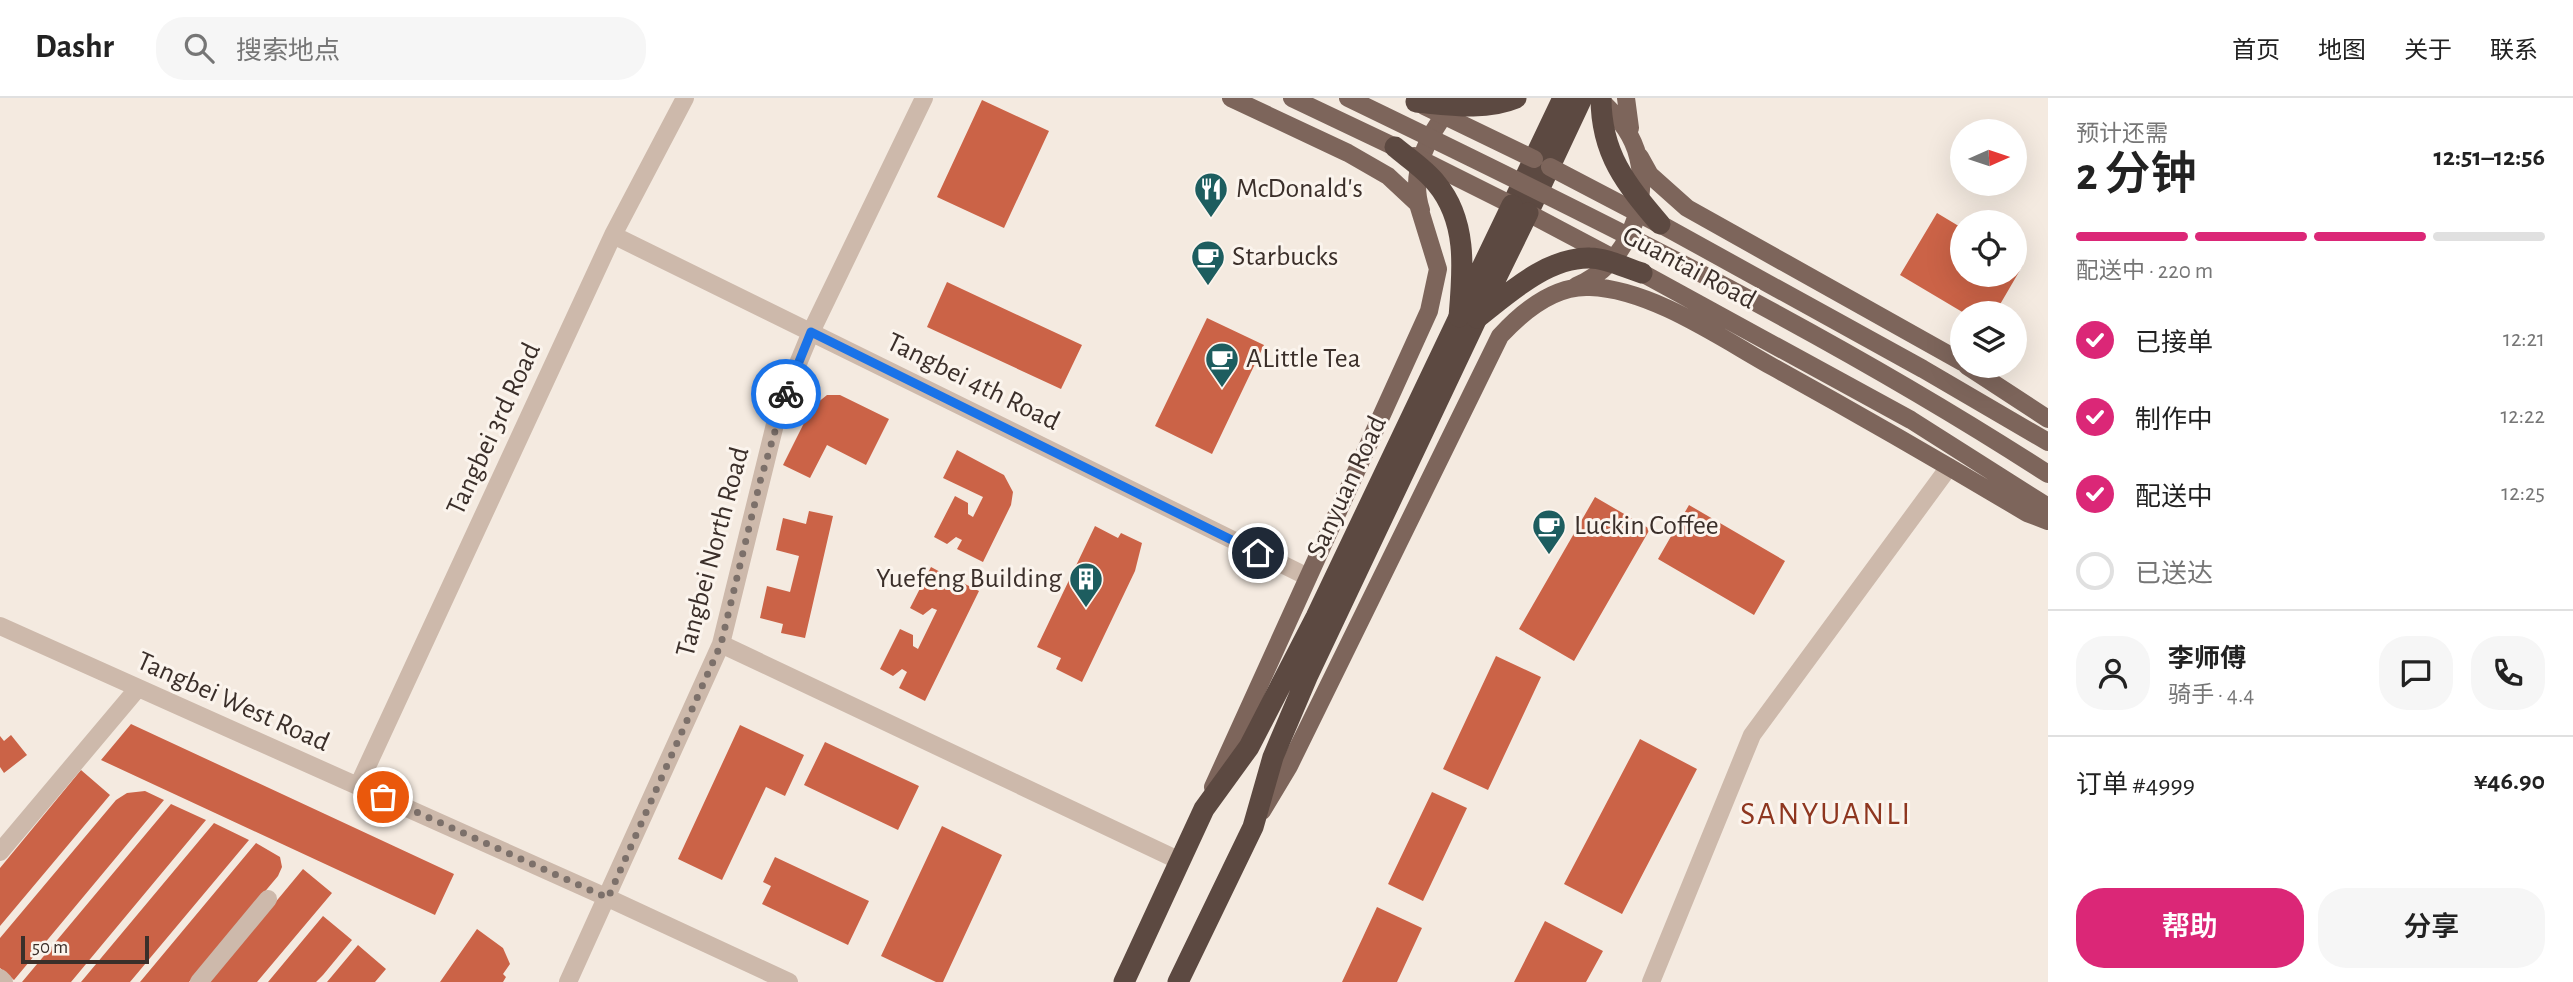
<!DOCTYPE html>
<html lang="zh">
<meta charset="utf-8">
<style>
:root{--surface:#fff;--page:#f6f6f6;--text:#222;--muted:#767676;--line:#e0e0e0;--accent:#db2777}
body{margin:0;font-family:"Alegreya Sans","Noto Sans SC",sans-serif;background:var(--page);color:var(--text);height:100vh;display:flex;flex-direction:column;font-size:26px;white-space:nowrap}
*{box-sizing:border-box;margin:0}
p{font-size:23px;color:var(--muted)}
.icon{flex:none;width:38px;height:38px;fill:none;stroke:currentColor;stroke-width:2;stroke-linecap:round;stroke-linejoin:round}
.map{position:relative;flex:1;overflow:hidden}
.drawer{display:flex;flex-direction:column;background:var(--surface);width:525px}
.drawer>*{flex:none}
.needle{width:46px;rotate:87deg}
.tools{position:absolute;left:1950px;top:21px;display:grid;gap:14px}
.tools a{display:grid;place-items:center;width:77px;height:77px;border-radius:50%;background:var(--surface);box-shadow:0 7px 28px #0002;font-size:35px}
.scale{position:absolute;left:21px;bottom:18px;width:128px;box-sizing:border-box;padding-left:7px;border:4px solid #3b2f2a;border-top:0;font-size:19px;line-height:24px;white-space:nowrap;color:#3b2f2a;-webkit-text-stroke:5px #fbf4ed;paint-order:stroke}
.pin{position:absolute;display:grid;place-items:center;width:60px;height:60px;color:#fff;margin:-30px;border:4px solid #fff;border-radius:50%;box-shadow:0 2px 7px #0007}
.courier{position:absolute;display:grid;place-items:center;width:70px;height:70px;margin:-35px;border:5px solid #1a73e8;border-radius:50%;background:#fff;color:#222;box-shadow:0 2px 9px #0007}
.headline em{font-style:normal;font-weight:600}
.headline div{display:flex;flex-direction:column-reverse}
.headline{display:flex;align-items:center;justify-content:space-between;height:119px;padding:0 28px}
h1{font-size:46px;font-weight:600;line-height:52px}
.bar{display:grid;grid-template-columns:repeat(4,1fr);gap:10px 7px;align-content:center;height:84px;padding:0 28px}
.bar i{height:9px;border-radius:5px;background:var(--line)}
.bar .selected{background:var(--accent)}
.bar p{grid-column:span 4}
.line{display:flex;align-items:center;gap:18px;padding:0 28px;border-top:2px solid var(--line)}
.line div{flex:1}
.round{display:grid;place-items:center;flex:none;width:74px;height:74px;border-radius:28px;background:var(--page)}
ol{padding:0 28px;list-style:none}
li{display:flex;align-items:center;gap:21px;height:77px}
li p{margin-inline-start:auto}
li .icon{padding:7px;border-radius:50%;background:var(--accent);color:#fff;stroke-width:4}
li:last-child{color:var(--muted)}
li i{width:38px;height:38px;border:4px solid var(--line);border-radius:50%}
.primary-button{display:flex;gap:14px;margin-top:auto;padding:14px 28px}
.primary-button a{flex:1;height:80px;border-radius:28px;background:var(--accent);color:#fff;font-size:28px;font-weight:600;line-height:80px;text-align:center}
.primary-button a+a{background:var(--page);color:var(--text)}
header{display:flex;align-items:center;gap:42px;box-sizing:border-box;height:98px;padding:0 35px;background:var(--surface);border-bottom:2px solid var(--line)}
header strong{font-size:33px}
nav{display:flex;gap:38px;margin-inline-start:auto;font-size:24px}
.search{width:490px;height:63px;background:var(--page);display:flex;align-items:center;gap:18px;box-sizing:border-box;padding:0 24px;border-radius:28px;color:var(--muted);font-size:26px}
main{display:flex;flex:1;min-height:0}
.map>svg:first-child{display:block}
</style>
<header>
<strong>Dashr</strong>
<div class="search"><svg class="icon" aria-label="search" viewBox="0 0 24 24"><circle cx="10" cy="10" r="6"/><path d="M15 15l6 6"/></svg>搜索地点</div>
<nav><a>首页</a><a>地图</a><a>关于</a><a>联系</a></nav>
</header>
<main>
<div class="map">
<svg width="2048" height="884" viewBox="0 0 2048 884">
<rect width="100%" height="100%" fill="#f4eae0"/>
<path fill="#cb6347" d="M 982,2 L 1049,33 L 1004,130 L 937,99 Z
M 1937,115 L 1962,130 L 1962,177 L 2014,177 L 2014,162 L 2023,167 L 1995,215 L 1964,215 L 1900,177 Z
M 947,184 L 1082,247 L 1061,291 L 927,229 Z
M 1207,220 L 1264,247 L 1212,356 L 1155,328 Z
M 827,297 L 840,297 L 889,321 L 866,367 L 827,347 L 810,380 L 783,367 L 812,309 Z
M 957,352 L 1004,377 L 1013,394 L 1011,407 L 983,464 L 957,451 L 962,442 L 956,439 L 947,446 L 934,439 L 955,398 L 968,405 L 968,416 L 973,419 L 983,399 L 943,380 Z
M 1595,399 L 1650,431 L 1574,563 L 1519,531 Z
M 1689,407 L 1785,463 L 1754,517 L 1658,461 Z
M 809,413 L 833,418 L 805,540 L 781,535 L 783,526 L 760,520 L 767,488 L 790,494 L 799,458 L 776,452 L 783,420 L 806,426 Z
M 1095,428 L 1118,440 L 1121,435 L 1142,445 L 1135,473 L 1082,584 L 1056,571 L 1061,560 L 1037,549 Z
M 931,469 L 944,476 L 943,487 L 949,490 L 953,480 L 979,493 L 925,603 L 899,590 L 907,574 L 902,571 L 893,578 L 880,571 L 900,531 L 913,537 L 913,548 L 918,551 L 937,512 L 932,510 L 923,517 L 910,510 Z
M 1496,558 L 1541,579 L 1488,692 L 1443,671 Z
M 131,626 L 454,776 L 435,817 L 101,662 Z
M 740,627 L 804,657 L 785,698 L 766,689 L 722,782 L 678,761 Z
M 11,637 L 27,657 L 4,675 L 0,669 L 0,638 L 4,643 Z
M 1640,641 L 1697,671 L 1622,816 L 1564,786 Z
M 825,644 L 919,688 L 898,732 L 804,687 Z
M 81,672 L 110,697 L 0,828 L 0,770 Z
M 145,693 L 164,702 L 14,882 L 0,870 L 0,840 L 116,702 L 127,695 Z
M 1432,694 L 1467,710 L 1423,803 L 1388,786 Z
M 171,706 L 206,722 L 71,884 L 22,884 Z
M 214,725 L 249,742 L 130,884 L 81,884 Z
M 942,728 L 1002,757 L 943,884 L 936,884 L 881,858 Z
M 256,745 L 280,759 L 282,769 L 278,778 L 189,884 L 140,884 Z
M 775,759 L 869,803 L 848,847 L 762,806 L 771,788 L 763,784 Z
M 303,771 L 332,795 L 257,884 L 209,884 Z
M 1377,809 L 1422,830 L 1397,884 L 1342,884 Z
M 323,818 L 352,842 L 323,877 L 316,884 L 268,884 Z
M 1545,823 L 1603,853 L 1586,884 L 1514,884 Z
M 477,831 L 503,850 L 510,866 L 503,876 L 506,879 L 503,884 L 440,884 Z
M 358,847 L 386,871 L 375,884 L 327,884 Z"/>
<g fill="none" stroke-linecap="round" stroke-linejoin="round">
<path stroke="#cdb9ab" stroke-width="18" d="M 613,137 L 1308,479
M 0,528 L 608,800 L 789,884
M 721,546 L 1180,763
M 358,688 L 613,137 L 685,0
M 0,754 L 138,590
M 0,880 L 4,884
M 199,884 L 268,801
M 568,884 L 721,546 L 778,314 L 811,234 L 924,0
M 1651,884 L 1752,637 L 1949,369"/>
<path stroke="#7d655b" stroke-width="18" d="M 1292,0 L 1395,49
M 1626,0 L 1630,30
M 1640,59 L 1650,77 L 1687,110 L 1962,264
M 1421,112 C 1408,73 1429,36 1452,6
M 1660,126 L 1923,271 L 2048,344
M 1642,175 L 1911,322 L 2048,409
M 1576,188 C 1627,167 1653,104 1636,52 C 1629,31 1614,15 1598,0
M 1967,268 L 2048,321
M 1213,689 L 1429,213 L 1438,171 L 1418,106 L 1388,78 L 1348,55 L 1231,0
M 1262,713 L 1289,668 L 1500,238 C 1522,214 1554,187 1590,189 C 1651,191 1721,240 1773,269 C 1858,316 1943,365 2027,415 L 2048,423"/>
<path stroke="#5c4941" stroke-width="21" d="M 1512,107 L 1563,0
M 1528,115 L 1582,0
M 1124,884 L 1204,711 L 1249,649 L 1316,519 L 1459,219
M 1178,884 L 1253,729 L 1273,659 L 1308,577 L 1477,220"/>
<path stroke="#7d655b" stroke-width="18" d="M 1348,0 C 1586,115 1826,232 2048,376
M 1424,8 L 1534,61
M 1414,58 L 1512,107
M 1550,69 L 1657,125
M 1528,115 L 1615,161"/>
<path stroke="#5c4941" stroke-width="21" d="M 1601,0 C 1601,56 1626,86 1660,126
M 1416,4 C 1449,7 1485,13 1516,0
M 1395,49 C 1408,60 1425,71 1436,85 C 1468,123 1463,172 1459,219
M 1464,207 L 1512,107
M 1479,215 L 1528,115
M 1477,220 C 1508,196 1547,159 1590,160 C 1606,160 1626,170 1642,175"/>
</g>
<g fill="none" stroke-linecap="round" stroke-linejoin="round">
<path stroke="#7c706a" stroke-width="7" stroke-dasharray="0 12.6" d="M 383,699 L 608,800 L 721,546 L 760,384 L 786,296"/>
<path stroke="#1a73e8" stroke-width="9" d="M 786,296 L 811,234 L 1258,455"/>
</g>
<defs>
<g id="restaurant-pin" transform="scale(1.75)"><path d="M0 17L-7.5 6A9.5 9.5 0 1 1 7.5 6Z" fill="#1d5d5f" stroke="#fbf4ed"/><path d="M-5-6h1v4h1v-4h1v4h1v-4h1v5L-1.5 .5V6h-2V.5L-5-1ZM5-6V6H3V1.5H1.5Q1.5-4 5-6Z" fill="#fff"/></g>
<g id="cafe-pin" transform="scale(1.75)"><path d="M0 17L-7.5 6A9.5 9.5 0 1 1 7.5 6Z" fill="#1d5d5f" stroke="#fbf4ed"/><path d="M-5.5-4.5H6V0H3Q3 3.5 0 3.5H-2.5Q-5.5 3.5-5.5 0ZM3-3.2v2h1.7v-2ZM-6 4.5H4V6H-6Z" fill="#fff"/></g>
<g id="building-pin" transform="scale(1.75)"><path d="M0 17L-7.5 6A9.5 9.5 0 1 1 7.5 6Z" fill="#1d5d5f" stroke="#fbf4ed"/><path d="M-4-6H4V6H1V3H-1V6H-4ZM-2.5-4.3h1.7v1.8h-1.7ZM.8-4.3h1.7v1.8H.8ZM-2.5-1h1.7V.8h-1.7ZM.8-1h1.7V.8H.8Z" fill="#fff"/></g>
</defs>
<g fill-rule="evenodd">
<use href="#restaurant-pin" x="1211" y="91"/>
<use href="#cafe-pin" x="1208" y="159"/>
<use href="#cafe-pin" x="1222" y="261"/>
<use href="#cafe-pin" x="1549" y="428"/>
<use href="#building-pin" x="1086" y="481"/>
</g>
<g text-anchor="middle" dominant-baseline="central" stroke-width="6" stroke-linejoin="round" paint-order="stroke">
<g font-size="28" fill="#3b2f2a" stroke="#fbf4ed" text-anchor="start">
<text x="1236" y="91">McDonald's</text>
<text x="1232" y="159">Starbucks</text>
<text x="1246" y="261">ALittle Tea</text>
<text x="1574" y="428">Luckin Coffee</text>
<text x="1062" y="481" text-anchor="end">Yuefeng Building</text>
</g>
<g font-size="28" fill="#3b2f2a" stroke="#fbf4ed">
<text transform="translate(1689 170) rotate(28)">Guantai Road</text>
<text transform="translate(973 284) rotate(26)">Tangbei 4th Road</text>
<text transform="translate(494 331) rotate(-65)">Tangbei 3rd Road</text>
<text transform="translate(1347 389) rotate(-65)">Sanyuan Road</text>
<text transform="translate(713 454) rotate(-75)">Tangbei North Road</text>
<text transform="translate(233 604) rotate(24)">Tangbei West Road</text>
</g>
<g font-size="32" letter-spacing="2" fill="#8e361f" stroke="#fbf4ed">
<text x="1826" y="716">SANYUANLI</text>
</g>
</g>
</svg>
<div class="tools">
<a><svg class="needle" viewBox="-14 -14 28 28"><path d="M0-13l5 13h-10z" fill="#e53935"/><path d="M0 13l5-13h-10z" fill="#767676"/></svg></a>
<a><svg class="icon" aria-label="locate" viewBox="0 0 24 24"><circle cx="12" cy="12" r="6"/><path d="M12 2v4M12 18v4M2 12h4M18 12h4"/></svg></a>
<a><svg class="icon" aria-label="layers" viewBox="0 0 24 24"><path d="M12 4l9 5-9 5-9-5zM3 14l9 5 9-5"/></svg></a>
</div>
<div class="scale">50 m</div>
<div class="pin" style="left:383px;top:699px;background:#ea580c"><svg class="icon" aria-label="bag" viewBox="0 0 24 24"><path d="M5 8h14l-1 12H6zM9 8a3 3 0 0 1 6 0"/></svg></div>
<div class="pin" style="left:1258px;top:455px;background:#1f2937"><svg class="icon" aria-label="home" viewBox="0 0 24 24"><path d="M3 11l9-7 9 7M6 9v11h12V9"/></svg></div>
<div class="courier" style="left:786px;top:296px"><svg class="icon" aria-label="bike" viewBox="0 0 24 24"><circle cx="6" cy="16" r="4"/><circle cx="18" cy="16" r="4"/><path d="M6 16l4-8h5l3 8M10 8l3 8H6M13 5h3"/></svg></div>
</div>
<section class="drawer">
<div class="headline"><div><h1>2 分钟</h1><p>预计还需</p></div><em>12:51–12:56</em></div>
<div class="bar"><i class="selected"></i><i class="selected"></i><i class="selected"></i><i></i><p>配送中 · 220 m</p></div>
<ol>
<li><svg class="icon" aria-label="check" viewBox="0 0 24 24"><path d="M5 12l5 5 9-10"/></svg>已接单<p>12:21</p></li>
<li><svg class="icon" aria-label="check" viewBox="0 0 24 24"><path d="M5 12l5 5 9-10"/></svg>制作中<p>12:22</p></li>
<li><svg class="icon" aria-label="check" viewBox="0 0 24 24"><path d="M5 12l5 5 9-10"/></svg>配送中<p>12:25</p></li>
<li><i></i>已送达</li>
</ol>
<div class="line" style="height:126px"><a class="round"><svg class="icon" aria-label="person" viewBox="0 0 24 24"><circle cx="12" cy="8" r="4"/><path d="M4 21q1-7 8-7t8 7"/></svg></a><div><b>李师傅</b><p>骑手 · 4.4</p></div><a class="round"><svg class="icon" aria-label="chat" viewBox="0 0 24 24"><path d="M4 5h16v11H9l-5 4z"/></svg></a><a class="round"><svg class="icon" aria-label="phone" viewBox="0 0 24 24"><path d="M5 4h4l2 5-3 2q2 4 5 5l2-3 5 2v4C11 20 4 13 5 4z"/></svg></a></div>
<div class="line" style="height:91px"><div>订单 #4999</div><b>¥46.90</b></div>
<div class="primary-button"><a>帮助</a><a>分享</a></div>
</section>
</main>
